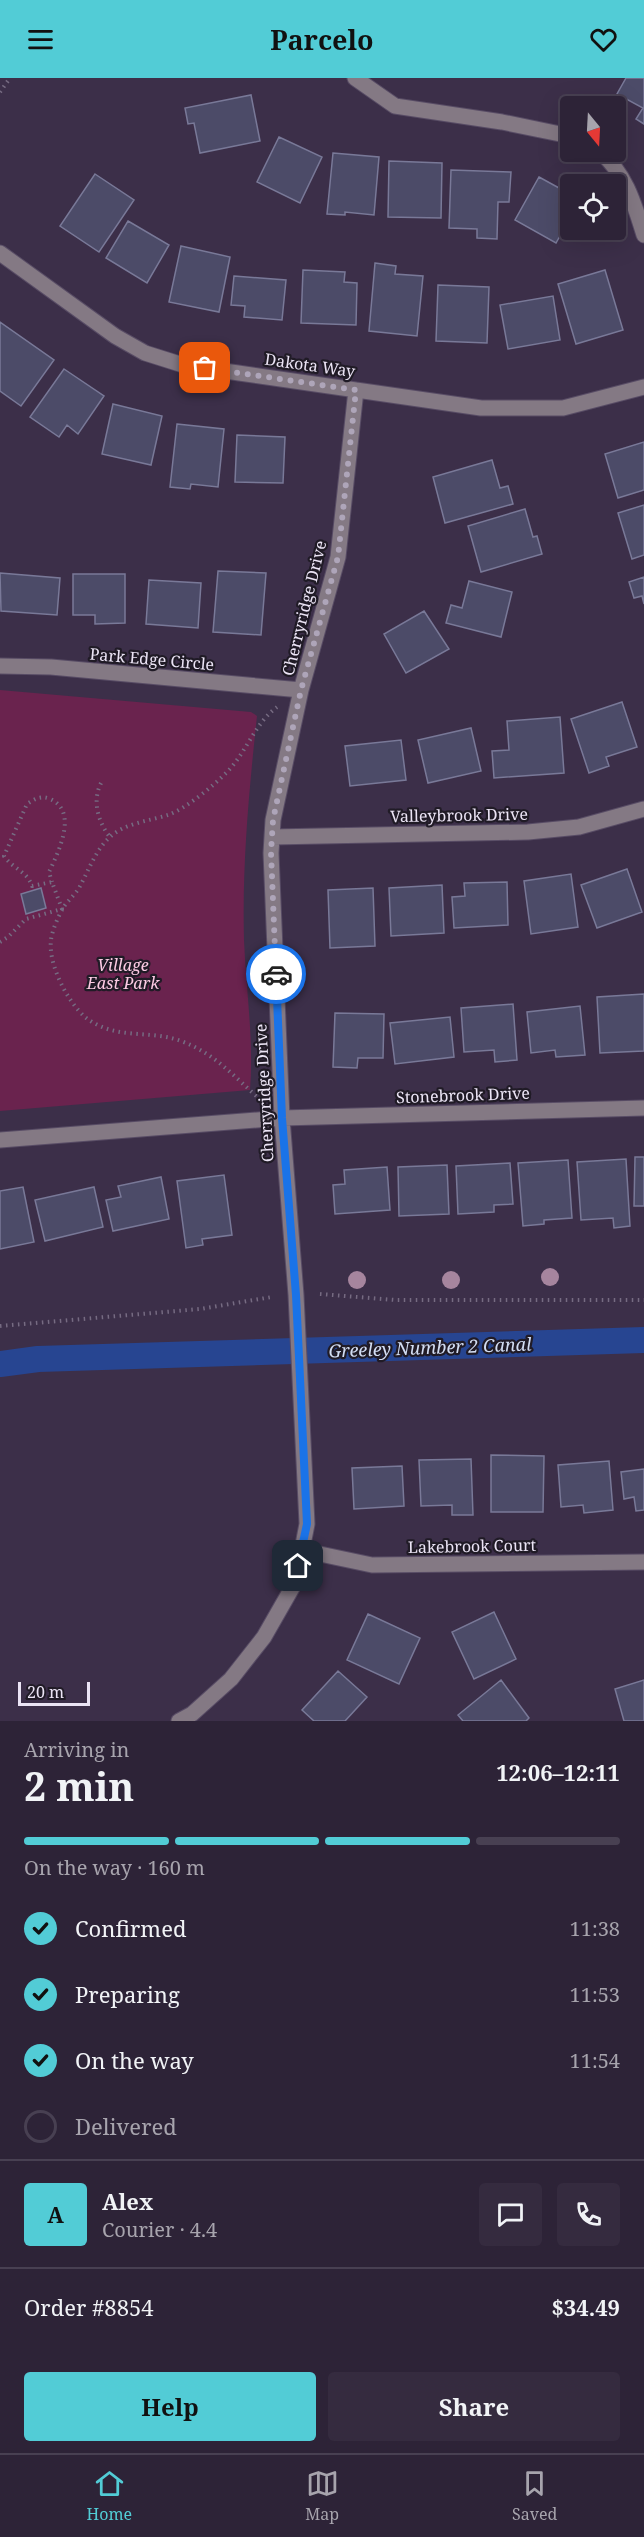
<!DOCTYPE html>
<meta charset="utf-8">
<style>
:root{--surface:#2d2337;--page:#352b3f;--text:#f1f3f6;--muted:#a7a4ad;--line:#484052;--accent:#52ccd6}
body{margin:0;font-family:"Noto Serif",serif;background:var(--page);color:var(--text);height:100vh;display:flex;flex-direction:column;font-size:22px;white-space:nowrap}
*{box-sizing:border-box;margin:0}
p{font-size:20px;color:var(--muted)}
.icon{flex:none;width:33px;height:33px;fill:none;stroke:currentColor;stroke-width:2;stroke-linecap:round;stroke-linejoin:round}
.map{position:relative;height:1643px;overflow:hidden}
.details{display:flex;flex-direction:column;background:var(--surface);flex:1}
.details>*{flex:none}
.needle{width:39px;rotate:162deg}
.tools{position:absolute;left:560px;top:18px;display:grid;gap:12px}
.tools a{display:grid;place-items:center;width:66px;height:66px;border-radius:6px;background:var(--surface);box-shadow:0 6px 24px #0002,0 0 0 2px var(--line);font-size:30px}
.scale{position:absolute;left:18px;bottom:15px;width:72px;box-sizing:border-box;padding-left:6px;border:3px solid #ebe4f5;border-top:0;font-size:16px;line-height:21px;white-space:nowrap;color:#ebe4f5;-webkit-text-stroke:4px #201b26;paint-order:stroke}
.pin{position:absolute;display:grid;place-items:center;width:51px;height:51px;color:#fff;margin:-26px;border-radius:12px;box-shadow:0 3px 9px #0006}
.courier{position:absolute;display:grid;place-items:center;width:60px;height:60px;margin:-30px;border:4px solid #1a73e8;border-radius:50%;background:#fff;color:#222;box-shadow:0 2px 8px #0007}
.summary em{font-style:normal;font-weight:700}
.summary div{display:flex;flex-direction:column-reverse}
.summary{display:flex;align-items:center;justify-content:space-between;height:102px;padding:0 24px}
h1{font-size:39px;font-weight:700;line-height:45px}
.bar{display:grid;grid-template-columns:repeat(4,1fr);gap:9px 6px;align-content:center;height:72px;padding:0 24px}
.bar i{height:8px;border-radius:4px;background:var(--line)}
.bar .active{background:var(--accent)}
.bar p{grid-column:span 4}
.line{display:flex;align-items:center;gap:15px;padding:0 24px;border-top:2px solid var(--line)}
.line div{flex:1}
.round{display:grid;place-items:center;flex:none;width:63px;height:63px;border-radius:6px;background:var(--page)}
ol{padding:0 24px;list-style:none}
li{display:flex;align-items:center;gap:18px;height:66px}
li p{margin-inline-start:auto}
li .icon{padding:6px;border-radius:50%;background:var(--accent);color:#111;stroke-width:4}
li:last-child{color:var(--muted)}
li i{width:33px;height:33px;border:3px solid var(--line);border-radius:50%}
.action{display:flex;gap:12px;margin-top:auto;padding:12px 24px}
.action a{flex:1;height:69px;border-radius:6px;background:var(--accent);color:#111;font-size:24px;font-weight:700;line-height:69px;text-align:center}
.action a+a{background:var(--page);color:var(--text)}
header{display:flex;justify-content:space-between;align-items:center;height:78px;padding:0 24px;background:var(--accent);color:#111;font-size:27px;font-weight:700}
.tab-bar{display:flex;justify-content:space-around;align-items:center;height:84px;border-top:2px solid var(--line);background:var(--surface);font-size:16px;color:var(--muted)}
.tab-bar a{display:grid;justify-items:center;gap:3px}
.tab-bar .active{color:var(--accent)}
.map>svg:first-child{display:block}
</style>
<header><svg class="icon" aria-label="menu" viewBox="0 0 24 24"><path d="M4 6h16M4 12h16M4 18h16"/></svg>Parcelo<svg class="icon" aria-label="heart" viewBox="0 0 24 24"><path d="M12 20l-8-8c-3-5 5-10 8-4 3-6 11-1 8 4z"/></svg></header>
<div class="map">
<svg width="644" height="1643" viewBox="0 0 644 1643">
<rect width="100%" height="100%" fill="#3c2f49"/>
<path fill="#6a234e" d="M 0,612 L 251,634 L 257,638 C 249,713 242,786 244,862 C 246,912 254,962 250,1012 L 0,1033 Z"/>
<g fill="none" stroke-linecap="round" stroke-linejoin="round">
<path stroke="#274591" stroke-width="26" d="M 0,1286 L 38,1281 L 644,1262"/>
</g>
<path fill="#4c4b68" stroke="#797998" stroke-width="1.5" d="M 626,0 L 644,0 L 644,46 L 636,41 L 643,30 L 617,16 Z
M 251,17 L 260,63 L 200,75 L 194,45 L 188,46 L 185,30 Z
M 279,59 L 322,79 L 300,125 L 257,104 Z
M 333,75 L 379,79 L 374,137 L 345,134 L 345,137 L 327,136 Z
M 389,83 L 442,85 L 441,140 L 388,139 Z
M 451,92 L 511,94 L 509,124 L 498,124 L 497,161 L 477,160 L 477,151 L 449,150 Z
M 95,96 L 134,122 L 99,174 L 60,148 Z
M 539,99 L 570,116 L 570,140 L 556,165 L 515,142 Z
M 128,143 L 169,167 L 147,205 L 106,180 Z
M 181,168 L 230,179 L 219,234 L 169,224 Z
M 375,185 L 396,188 L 395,196 L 423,198 L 417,258 L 369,253 Z
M 303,192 L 345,194 L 344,204 L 357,205 L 356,247 L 301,245 Z
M 605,192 L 623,252 L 576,266 L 558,206 Z
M 234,198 L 286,202 L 282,242 L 244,239 L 245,228 L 231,227 Z
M 438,207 L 489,209 L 487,265 L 436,263 Z
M 553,218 L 560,262 L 508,271 L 500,227 Z
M 0,244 L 54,282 L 21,328 L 0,313 Z
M 64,291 L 104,318 L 78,356 L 67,347 L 59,359 L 30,339 Z
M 113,326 L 162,338 L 151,387 L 102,376 Z
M 177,346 L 224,351 L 218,409 L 191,406 L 190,411 L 170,409 Z
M 237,357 L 285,359 L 283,405 L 235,404 Z
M 644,364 L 644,412 L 618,420 L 605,376 Z
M 492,382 L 500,410 L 508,408 L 513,426 L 445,445 L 433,399 Z
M 644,427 L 644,477 L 632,481 L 618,435 Z
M 525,431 L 533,459 L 537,458 L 542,476 L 481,494 L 468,448 Z
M 218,493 L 266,495 L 261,557 L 213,554 Z
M 0,495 L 60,500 L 57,537 L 1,533 Z
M 73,496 L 125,496 L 125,545 L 95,546 L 95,537 L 73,537 Z
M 644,499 L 644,526 L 642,518 L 634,520 L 629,504 Z
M 149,502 L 201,505 L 198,550 L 146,546 Z
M 469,503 L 512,514 L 501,559 L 446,545 L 451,527 L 462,530 Z
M 424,533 L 449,571 L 406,595 L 384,556 Z
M 622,624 L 637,669 L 606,679 L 609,688 L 589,695 L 571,641 Z
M 560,639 L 564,695 L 494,700 L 492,673 L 509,672 L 507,643 Z
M 471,650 L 481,693 L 428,705 L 418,662 Z
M 401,662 L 406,702 L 350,708 L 345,668 Z
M 627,791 L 642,834 L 597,850 L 581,807 Z
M 571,796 L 578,849 L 531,856 L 524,803 Z
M 507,804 L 508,847 L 454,850 L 452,819 L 465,818 L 464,805 Z
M 442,807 L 444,855 L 391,858 L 389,810 Z
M 41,810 L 46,830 L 26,836 L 21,816 Z
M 373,810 L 375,868 L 330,870 L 328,812 Z
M 644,916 L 644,973 L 600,975 L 597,919 Z
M 513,926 L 517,982 L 495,984 L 494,972 L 464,974 L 461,930 Z
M 580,928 L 585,977 L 556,979 L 555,972 L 531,975 L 527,934 Z
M 335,935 L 384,936 L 383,980 L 358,980 L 357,990 L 333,989 Z
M 450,939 L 454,979 L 395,986 L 390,945 Z
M 635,1079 L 644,1079 L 644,1128 L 634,1128 Z
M 626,1081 L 630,1148 L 614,1150 L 613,1140 L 581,1142 L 577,1084 Z
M 568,1082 L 572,1140 L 544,1142 L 544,1146 L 523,1148 L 518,1085 Z
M 510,1085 L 513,1126 L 494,1127 L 494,1134 L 458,1136 L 456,1088 Z
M 447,1087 L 449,1136 L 399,1138 L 398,1089 Z
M 387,1089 L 390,1132 L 335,1136 L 333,1107 L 345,1106 L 344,1092 Z
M 224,1097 L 232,1157 L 202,1161 L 203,1167 L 186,1170 L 177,1103 Z
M 161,1099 L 169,1141 L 113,1153 L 106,1122 L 121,1119 L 118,1108 Z
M 23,1109 L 34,1164 L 0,1171 L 0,1113 Z
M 94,1109 L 103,1149 L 45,1163 L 35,1122 Z
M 491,1377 L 544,1378 L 543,1434 L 491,1434 Z
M 471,1381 L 473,1437 L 452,1437 L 452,1427 L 421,1428 L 419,1382 Z
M 609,1383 L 613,1432 L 584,1435 L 583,1427 L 561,1429 L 558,1387 Z
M 402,1388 L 404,1428 L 354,1431 L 352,1390 Z
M 644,1391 L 644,1432 L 636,1433 L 634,1419 L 624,1421 L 621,1394 Z
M 494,1534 L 516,1581 L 474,1601 L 452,1554 Z
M 368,1536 L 420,1560 L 399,1606 L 347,1582 Z
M 338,1593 L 367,1619 L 345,1643 L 314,1643 L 302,1632 Z
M 501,1602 L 529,1640 L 526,1643 L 463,1643 L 458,1637 Z
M 644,1602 L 644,1643 L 624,1643 L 615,1611 Z"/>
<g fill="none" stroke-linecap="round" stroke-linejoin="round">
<g stroke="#584c65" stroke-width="17">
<path id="minor" d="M 355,0 L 395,28 L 502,44 L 570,58
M 600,74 C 626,96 634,125 644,157
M 0,175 L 115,258 L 145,275 L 183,287 L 481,330 L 563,330 L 644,309
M 0,588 L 51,589 L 301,612
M 272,759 L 528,754 L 579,749 L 644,731
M 0,1062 L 282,1040 L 644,1030
M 301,1472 L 372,1487 L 644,1484
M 179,1643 L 192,1636 L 231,1601 L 264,1559 L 296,1503 L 307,1446 L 296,1217 L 282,1040 L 271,775 L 273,742 L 301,612 L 338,479 L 356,312"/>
</g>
<path stroke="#766b82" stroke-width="4" stroke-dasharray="1.5 4.5" stroke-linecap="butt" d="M 0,14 L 10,0
M 101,705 C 92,723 98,744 110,759
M 0,864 L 8,859 L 26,841 L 62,831 L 52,804 L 32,808 C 27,793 13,791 4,778 L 27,726 C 35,721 41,717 50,721 C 79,733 58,775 49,794 L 52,804
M 261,1022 C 234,999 216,976 181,963 C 149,951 115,963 85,939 C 67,923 48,886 51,862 C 52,853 58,839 62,832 C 66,824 74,818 79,810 C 88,794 95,773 109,760 C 124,745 149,743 168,737 C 187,730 213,708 227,694 C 246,675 255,645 277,629
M 320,1216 L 395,1222 L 644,1222
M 0,1248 L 200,1231 L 272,1219"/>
<use href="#minor" stroke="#847984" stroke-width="15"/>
</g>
<g fill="#a6859e">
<circle cx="550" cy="1199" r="9"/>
<circle cx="357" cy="1202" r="9"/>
<circle cx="451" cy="1202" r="9"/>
</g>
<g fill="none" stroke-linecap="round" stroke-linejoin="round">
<path stroke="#aea5b9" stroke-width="6" stroke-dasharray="0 10.8" d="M 205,290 L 356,312 L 338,479 L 301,612 L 273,742 L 271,774 L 276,896"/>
<path stroke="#1a73e8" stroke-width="8" d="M 276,896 L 282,1040 L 296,1217 L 307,1446 L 298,1488"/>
</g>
<g text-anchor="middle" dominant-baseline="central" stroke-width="4.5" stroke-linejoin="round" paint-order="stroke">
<g font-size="16" fill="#ebe4f5" stroke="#201b26">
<text transform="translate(310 287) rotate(8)">Dakota Way</text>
<text transform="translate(304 530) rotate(-76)">Cherryridge Drive</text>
<text transform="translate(152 581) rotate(5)">Park Edge Circle</text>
<text transform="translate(459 737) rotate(-1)">Valleybrook Drive</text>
<text transform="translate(264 1015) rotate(-93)">Cherryridge Drive</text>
<text transform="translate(463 1017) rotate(-2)">Stonebrook Drive</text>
<text transform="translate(472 1468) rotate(-1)">Lakebrook Court</text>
</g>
<g font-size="16" font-style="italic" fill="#fdcbe4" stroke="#201b26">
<text x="123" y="887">Village<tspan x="123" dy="18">East Park</tspan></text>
</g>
<g font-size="18" font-style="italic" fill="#d2ddf3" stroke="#201b26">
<text transform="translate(430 1269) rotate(-2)">Greeley Number 2 Canal</text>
</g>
</g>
</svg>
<div class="tools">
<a><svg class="needle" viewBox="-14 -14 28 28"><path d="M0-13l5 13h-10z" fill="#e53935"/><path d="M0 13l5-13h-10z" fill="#a7a4ad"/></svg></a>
<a><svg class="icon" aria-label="locate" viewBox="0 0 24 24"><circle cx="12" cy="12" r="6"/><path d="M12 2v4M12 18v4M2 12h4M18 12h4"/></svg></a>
</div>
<div class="scale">20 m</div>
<div class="pin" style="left:205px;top:290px;background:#ea580c"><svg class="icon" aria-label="bag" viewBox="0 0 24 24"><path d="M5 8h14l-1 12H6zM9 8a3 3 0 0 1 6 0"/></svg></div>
<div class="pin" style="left:298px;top:1488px;background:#1f2937"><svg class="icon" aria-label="home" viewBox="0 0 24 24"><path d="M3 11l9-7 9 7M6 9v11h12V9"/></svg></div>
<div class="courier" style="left:276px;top:896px"><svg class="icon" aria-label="car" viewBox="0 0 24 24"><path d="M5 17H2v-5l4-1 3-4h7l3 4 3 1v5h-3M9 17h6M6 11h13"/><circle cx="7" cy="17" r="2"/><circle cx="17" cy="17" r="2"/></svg></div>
</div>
<section class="details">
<div class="summary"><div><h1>2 min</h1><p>Arriving in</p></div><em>12:06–12:11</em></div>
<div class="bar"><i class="active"></i><i class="active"></i><i class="active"></i><i></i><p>On the way · 160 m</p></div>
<ol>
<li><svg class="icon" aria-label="check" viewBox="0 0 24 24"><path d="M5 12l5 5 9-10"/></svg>Confirmed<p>11:38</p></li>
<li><svg class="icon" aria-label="check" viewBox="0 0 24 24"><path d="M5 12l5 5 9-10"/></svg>Preparing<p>11:53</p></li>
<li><svg class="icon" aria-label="check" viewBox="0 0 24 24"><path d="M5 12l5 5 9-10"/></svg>On the way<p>11:54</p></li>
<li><i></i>Delivered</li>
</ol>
<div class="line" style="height:108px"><b class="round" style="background:var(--accent);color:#111">A</b><div><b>Alex</b><p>Courier · 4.4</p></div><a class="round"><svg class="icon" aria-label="chat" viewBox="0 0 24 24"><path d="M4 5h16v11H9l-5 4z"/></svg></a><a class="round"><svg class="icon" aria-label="phone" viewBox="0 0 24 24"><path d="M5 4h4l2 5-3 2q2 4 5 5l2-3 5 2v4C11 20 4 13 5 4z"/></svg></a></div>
<div class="line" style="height:78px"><div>Order #8854</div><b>$34.49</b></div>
<div class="action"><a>Help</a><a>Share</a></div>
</section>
<nav class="tab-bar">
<a class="active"><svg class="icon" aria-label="home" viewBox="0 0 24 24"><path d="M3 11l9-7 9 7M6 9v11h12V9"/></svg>Home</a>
<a><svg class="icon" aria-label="map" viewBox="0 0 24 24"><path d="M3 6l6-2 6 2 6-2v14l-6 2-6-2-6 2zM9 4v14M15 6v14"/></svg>Map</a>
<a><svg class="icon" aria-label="saved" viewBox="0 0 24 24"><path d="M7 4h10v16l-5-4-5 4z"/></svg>Saved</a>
</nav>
